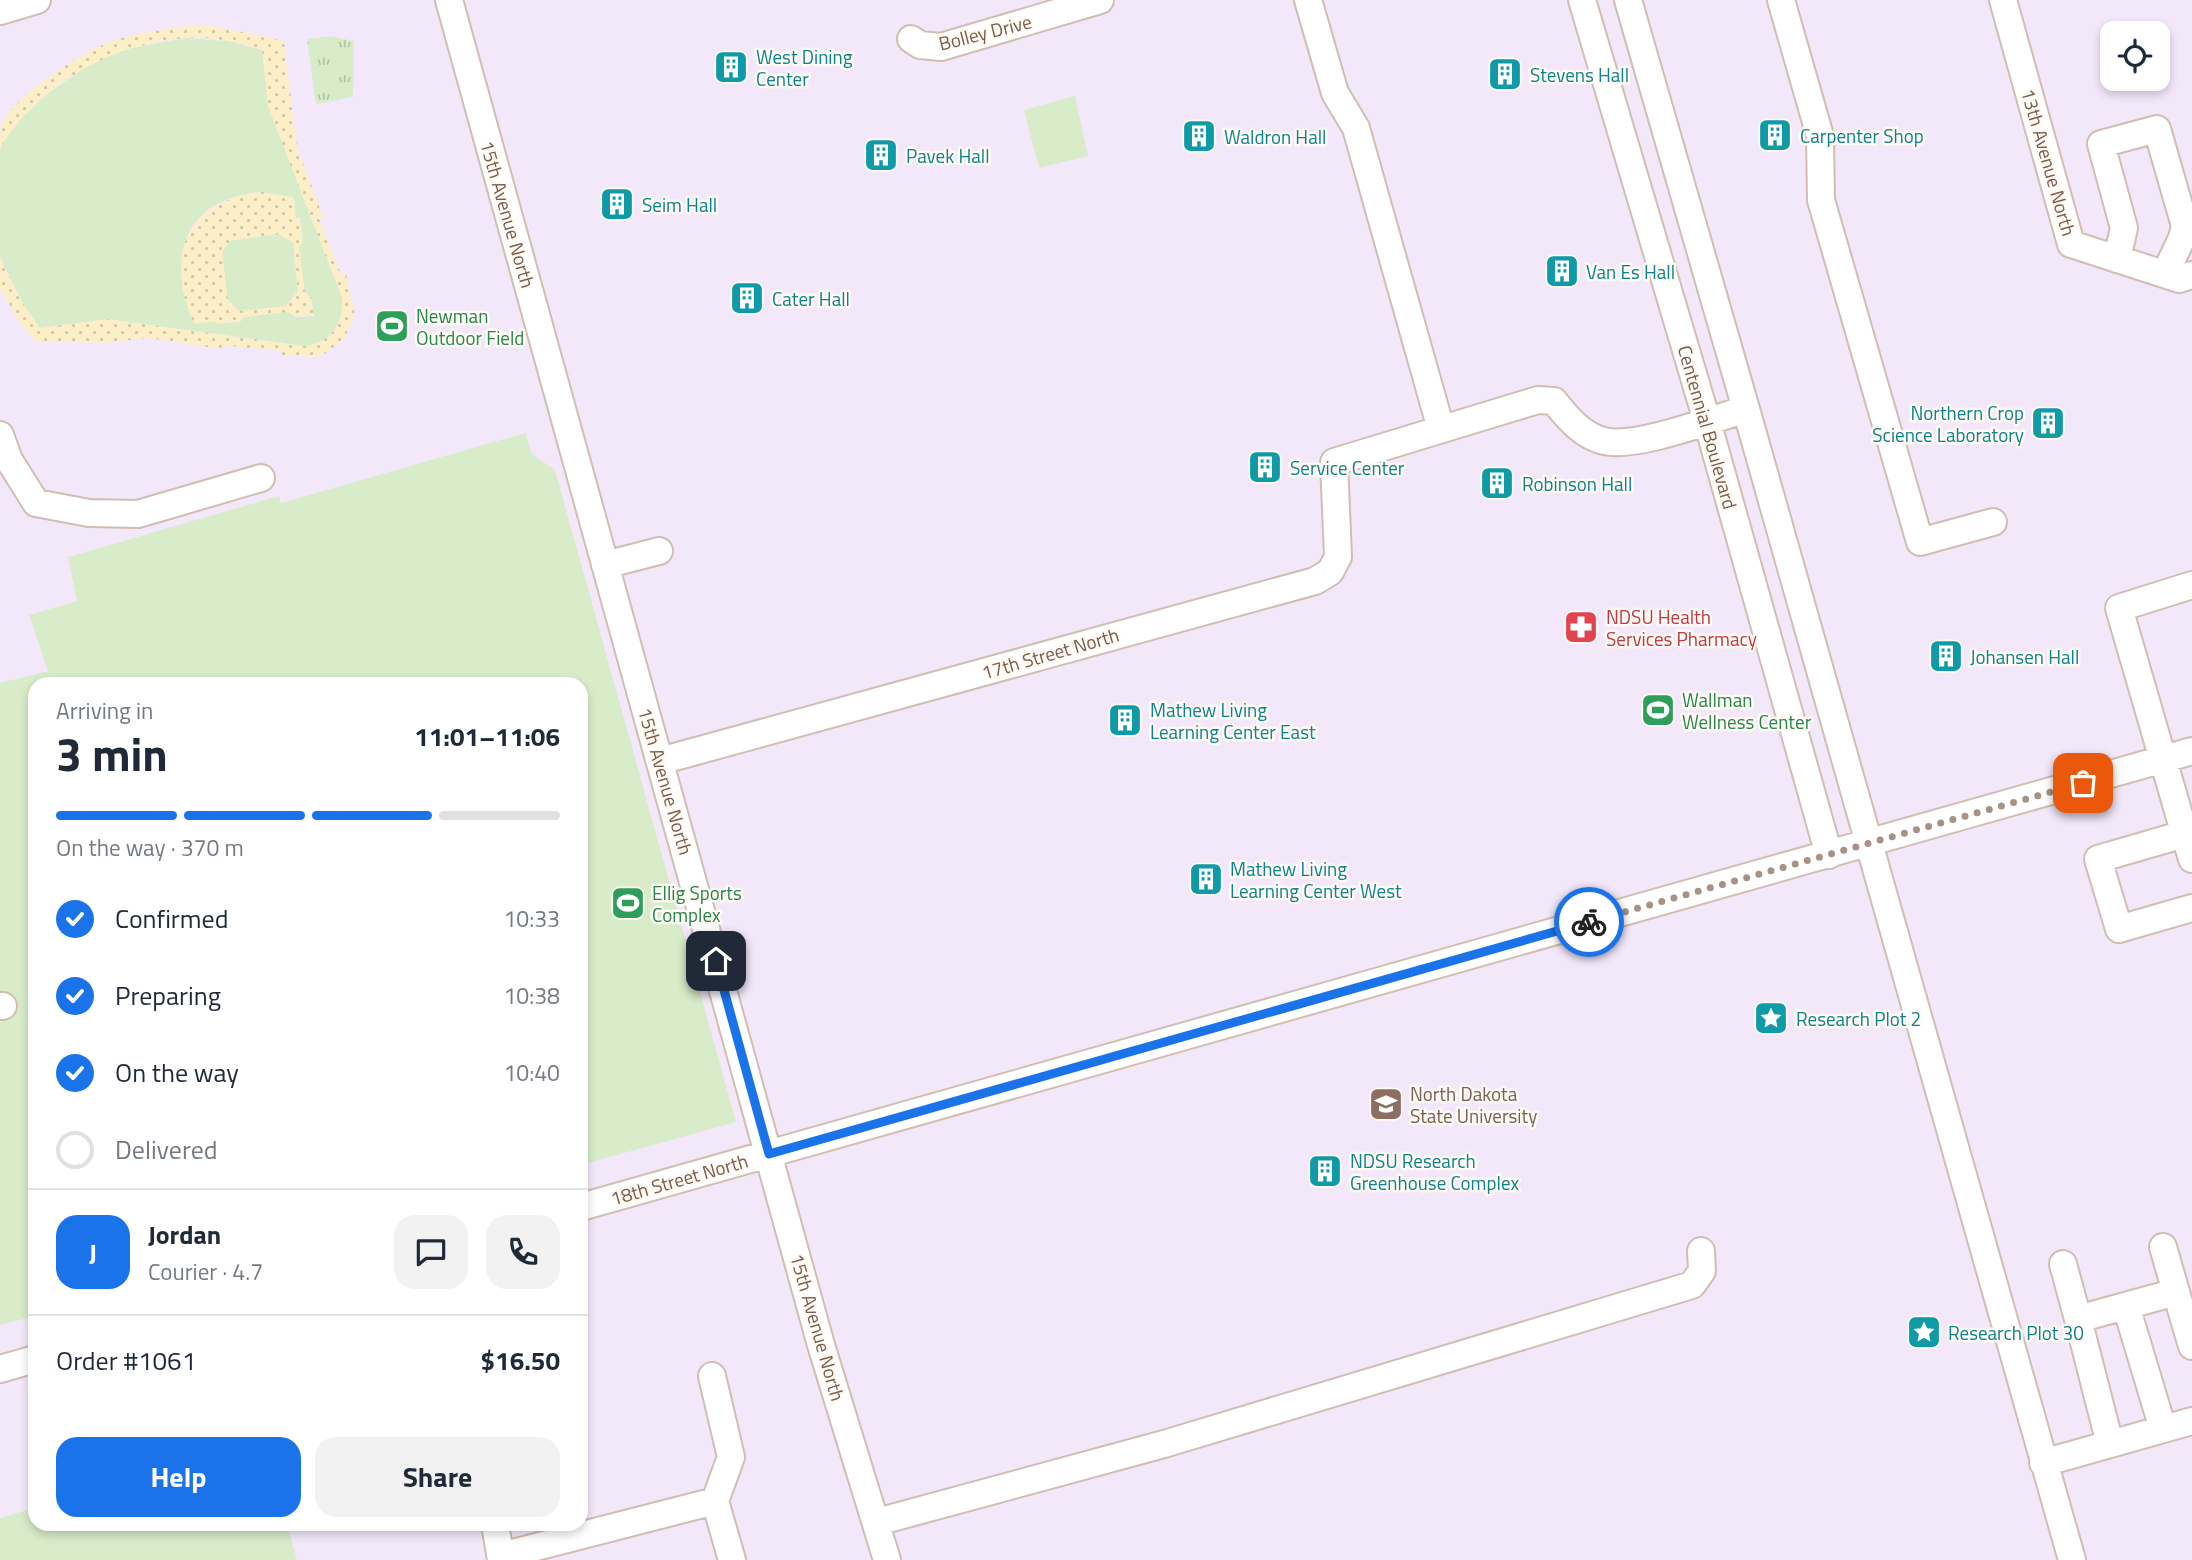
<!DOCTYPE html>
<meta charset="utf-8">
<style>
:root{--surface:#fff;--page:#f2f2f3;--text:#1f2937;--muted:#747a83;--line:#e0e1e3;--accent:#1a73e8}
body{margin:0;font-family:"Titillium Web",sans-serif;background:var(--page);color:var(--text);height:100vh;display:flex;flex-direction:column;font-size:26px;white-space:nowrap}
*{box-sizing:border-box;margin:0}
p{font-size:23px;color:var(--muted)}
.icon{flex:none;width:38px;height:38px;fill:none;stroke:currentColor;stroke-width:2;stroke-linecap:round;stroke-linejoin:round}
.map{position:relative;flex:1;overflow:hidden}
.sheet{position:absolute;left:28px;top:677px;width:560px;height:854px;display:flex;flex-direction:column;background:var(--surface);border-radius:21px;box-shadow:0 4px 10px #0003}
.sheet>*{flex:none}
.fabs{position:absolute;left:2100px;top:21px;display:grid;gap:14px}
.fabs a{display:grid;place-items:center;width:70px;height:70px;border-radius:14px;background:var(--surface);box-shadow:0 4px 10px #0003;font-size:35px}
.pin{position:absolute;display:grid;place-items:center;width:60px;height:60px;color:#fff;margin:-30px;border-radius:14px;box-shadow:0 4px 10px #0006}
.courier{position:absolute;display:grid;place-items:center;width:70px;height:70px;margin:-35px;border:5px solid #1a73e8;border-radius:50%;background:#fff;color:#222;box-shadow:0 2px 9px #0007}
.summary em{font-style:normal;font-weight:700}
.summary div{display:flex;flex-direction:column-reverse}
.summary{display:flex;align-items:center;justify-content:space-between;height:119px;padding:0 28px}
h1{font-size:46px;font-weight:700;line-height:52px}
.bar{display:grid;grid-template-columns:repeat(4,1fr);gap:10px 7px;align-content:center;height:84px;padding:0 28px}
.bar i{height:9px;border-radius:5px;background:var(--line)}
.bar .current{background:var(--accent)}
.bar p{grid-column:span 4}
.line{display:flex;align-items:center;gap:18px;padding:0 28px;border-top:2px solid var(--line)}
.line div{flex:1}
.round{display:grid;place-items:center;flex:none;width:74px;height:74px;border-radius:21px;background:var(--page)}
ol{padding:0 28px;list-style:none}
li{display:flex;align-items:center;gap:21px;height:77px}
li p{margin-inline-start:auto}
li .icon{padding:7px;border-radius:50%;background:var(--accent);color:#fff;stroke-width:4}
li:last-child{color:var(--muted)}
li i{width:38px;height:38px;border:4px solid var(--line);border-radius:50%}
.action{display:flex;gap:14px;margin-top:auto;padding:14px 28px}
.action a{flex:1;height:80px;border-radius:21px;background:var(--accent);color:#fff;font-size:28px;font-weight:700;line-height:80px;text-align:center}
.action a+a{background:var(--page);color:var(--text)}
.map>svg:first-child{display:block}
</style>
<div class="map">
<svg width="2192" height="1560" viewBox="0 0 2192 1560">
<defs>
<pattern id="grass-tufts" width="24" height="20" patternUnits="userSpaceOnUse" patternTransform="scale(1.75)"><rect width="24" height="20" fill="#d8ecc9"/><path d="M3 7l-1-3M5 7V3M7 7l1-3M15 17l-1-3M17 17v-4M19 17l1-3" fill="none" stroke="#b4c2a5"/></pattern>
<pattern id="sand-dots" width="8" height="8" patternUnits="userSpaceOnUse" patternTransform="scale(1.75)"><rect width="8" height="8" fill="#fcefc7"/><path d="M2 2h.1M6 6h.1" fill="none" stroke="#d1c5a4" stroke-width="1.8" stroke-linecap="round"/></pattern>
</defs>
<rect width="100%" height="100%" fill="#fdf6ec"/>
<path fill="#f3e8fa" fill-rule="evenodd" d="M 0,0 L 2192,0 L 2192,1560 L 0,1560 ZM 2112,33 L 2158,33 L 2158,79 L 2112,79 ZM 35,684 L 581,684 L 581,1524 L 35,1524 Z"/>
<path fill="url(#grass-tufts)" d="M 330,36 L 354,41 L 353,97 L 316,104 L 307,39 Z"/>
<path fill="url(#sand-dots)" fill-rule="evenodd" d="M 186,26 L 213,26 L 284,41 L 297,147 L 323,217 L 319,219 L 341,275 L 346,274 L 355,315 L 344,339 L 324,354 L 312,357 L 282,355 L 282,351 L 222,345 L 221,349 L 149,338 L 104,343 L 35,341 L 17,318 L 0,288 L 0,257 L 22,302 L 40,328 L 107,319 L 305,346 L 338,325 L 342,312 L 342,298 L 267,106 L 262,50 C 244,45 227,40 209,38 C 157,34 86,60 46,95 C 31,109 17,127 3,143 L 0,151 C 0,144 0,132 1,125 C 12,97 84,51 112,41 C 136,33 162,30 186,26 Z
M 262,192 L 290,197 L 291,194 L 294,199 L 296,218 L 300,218 L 314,316 L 245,317 L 241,322 L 194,324 C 188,311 182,297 180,282 C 174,229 212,196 262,192 ZM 279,234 L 286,306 L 228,299 L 222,252 L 230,241 Z"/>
<path fill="#d8ecc9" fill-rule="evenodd" d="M 187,38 L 228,41 L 262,50 L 268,106 L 342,298 C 343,324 332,342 305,346 L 107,319 L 40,328 L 22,302 L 0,257 L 0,151 L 3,143 L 19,121 L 46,95 L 83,69 L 107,57 L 132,48 ZM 262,192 L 290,197 L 291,195 L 294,199 L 296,218 L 300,218 L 303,241 L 299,247 L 305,292 L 311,297 L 314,316 L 295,317 L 288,312 L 244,317 L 240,322 L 216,324 L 215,321 L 194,324 C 165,259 183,198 262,192 Z
M 1075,96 L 1088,156 L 1039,168 L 1024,110 Z
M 279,234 L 293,243 L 298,291 L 286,306 L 239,311 L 228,300 L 222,252 L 230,241 Z
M 525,433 L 532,454 L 555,470 L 736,1122 L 581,1165 L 581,684 L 35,684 L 35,1316 L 0,1325 L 0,683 L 48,671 L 29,615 L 77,601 L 68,557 L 279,496 L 281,503 Z
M 35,1508 L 35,1524 L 287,1524 L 297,1560 L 0,1560 L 0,1518 Z"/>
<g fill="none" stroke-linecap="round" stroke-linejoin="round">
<g stroke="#d1beb0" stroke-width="30">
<path id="minor" d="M 449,0 L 821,1345 L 887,1560
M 1308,0 L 1335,93 L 1356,128 L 1441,429
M 1582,0 L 1707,421 L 1829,855
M 1628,0 L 1746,409 L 2072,1560
M 1781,0 L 1820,136 L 1821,200 L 1920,542 L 1993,522
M 2003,0 L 2071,244 L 2179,279 L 2192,275
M 0,11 L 37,0
M 911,39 L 920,45 L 941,47 L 1100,0
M 2117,259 L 2124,228 L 2101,144 L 2157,129 L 2185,226 L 2182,238 L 2165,274
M 0,435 L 9,460 L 36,503 L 89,513 L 138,514 L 261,478
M 605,565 L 659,551
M 2192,585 L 2119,608 L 2192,859
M 660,761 L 1315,581 L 1330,572 L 1338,557 L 1334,462 L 1538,400 L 1554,401 C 1567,417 1582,436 1604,441 C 1635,449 1713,419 1746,409
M 2184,834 L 2098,859 L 2119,929 L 2192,908
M 0,1006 L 3,1006
M 581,1207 L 2192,751
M 2163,1247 L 2176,1292
M 2063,1264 L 2078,1319
M 2126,1306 L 2163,1429
M 0,1369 L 35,1359
M 712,1376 L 731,1457 L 715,1501 L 732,1560
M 2110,1444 L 2078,1319 L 2176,1292 L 2192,1346
M 2043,1463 L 2192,1421
M 877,1522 L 1164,1444 L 1692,1285 L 1702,1271 L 1701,1251
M 495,1524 L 501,1560
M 501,1556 L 715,1501"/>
</g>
<use href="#minor" stroke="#fff" stroke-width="26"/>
</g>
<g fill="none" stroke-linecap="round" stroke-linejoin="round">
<path stroke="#a89285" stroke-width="7" stroke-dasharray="0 12.6" d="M 1589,922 L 2083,783"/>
<path stroke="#1a73e8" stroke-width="9" d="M 716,961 L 769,1154 L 1589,922"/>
</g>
<defs>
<g id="building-square" transform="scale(1.75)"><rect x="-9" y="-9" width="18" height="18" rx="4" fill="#0f9aa8" stroke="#fffaf3"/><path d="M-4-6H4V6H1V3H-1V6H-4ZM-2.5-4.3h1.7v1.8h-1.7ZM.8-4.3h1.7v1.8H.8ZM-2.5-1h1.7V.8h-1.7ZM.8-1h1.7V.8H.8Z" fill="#fff"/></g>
<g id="stadium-square" transform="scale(1.75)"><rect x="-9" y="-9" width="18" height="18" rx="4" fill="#2e9e5b" stroke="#fffaf3"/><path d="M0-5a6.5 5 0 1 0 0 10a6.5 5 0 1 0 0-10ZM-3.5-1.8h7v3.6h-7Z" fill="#fff"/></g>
<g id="pharmacy-square" transform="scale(1.75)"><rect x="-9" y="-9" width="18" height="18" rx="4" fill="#e0444e" stroke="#fffaf3"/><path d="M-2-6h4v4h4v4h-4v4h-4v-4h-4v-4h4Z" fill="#fff"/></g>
<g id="sight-square" transform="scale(1.75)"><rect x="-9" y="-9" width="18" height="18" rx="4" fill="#0f9aa8" stroke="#fffaf3"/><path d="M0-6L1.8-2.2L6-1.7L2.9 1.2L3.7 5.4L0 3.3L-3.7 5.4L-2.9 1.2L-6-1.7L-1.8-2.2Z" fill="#fff"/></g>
<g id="university-square" transform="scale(1.75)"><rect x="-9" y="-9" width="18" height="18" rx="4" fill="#8d6e63" stroke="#fffaf3"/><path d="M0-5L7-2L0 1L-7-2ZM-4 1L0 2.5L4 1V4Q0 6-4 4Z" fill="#fff"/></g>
</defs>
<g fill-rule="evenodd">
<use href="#building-square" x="731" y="67"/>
<use href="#building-square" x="1505" y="74"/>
<use href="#building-square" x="1775" y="135"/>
<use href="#building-square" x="1199" y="136"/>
<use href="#building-square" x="881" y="155"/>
<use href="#building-square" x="617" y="204"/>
<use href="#building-square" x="1562" y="271"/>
<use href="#building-square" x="747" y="298"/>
<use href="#stadium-square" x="392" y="326"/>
<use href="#building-square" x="2048" y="423"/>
<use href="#building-square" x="1265" y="467"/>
<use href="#building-square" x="1497" y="483"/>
<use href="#pharmacy-square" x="1581" y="627"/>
<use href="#building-square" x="1946" y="656"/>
<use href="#stadium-square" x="1658" y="710"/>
<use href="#building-square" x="1125" y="720"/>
<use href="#building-square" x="1206" y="879"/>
<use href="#stadium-square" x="628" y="903"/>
<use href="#sight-square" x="1771" y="1018"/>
<use href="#university-square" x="1386" y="1104"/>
<use href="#building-square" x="1325" y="1171"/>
<use href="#sight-square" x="1924" y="1332"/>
</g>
<g text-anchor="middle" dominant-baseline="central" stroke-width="5" stroke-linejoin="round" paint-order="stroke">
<g font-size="19" fill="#7a5c4d" stroke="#fffaf3">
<text transform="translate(985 32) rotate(-14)">Bolley Drive</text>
<text transform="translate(2049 162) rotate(74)">13th Avenue North</text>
<text transform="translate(508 214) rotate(74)">15th Avenue North</text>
<text transform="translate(1708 427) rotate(74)">Centennial Boulevard</text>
<text transform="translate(1050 653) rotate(-16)">17th Street North</text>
<text transform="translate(666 781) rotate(74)">15th Avenue North</text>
<text transform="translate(679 1179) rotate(-16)">18th Street North</text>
<text transform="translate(818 1327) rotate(74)">15th Avenue North</text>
</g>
<g font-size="19" fill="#0d838f" stroke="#fffaf3" text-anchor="start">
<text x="756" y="56">West Dining<tspan x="756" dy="22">Center</tspan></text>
<text x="1530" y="74">Stevens Hall</text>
<text x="1800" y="135">Carpenter Shop</text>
<text x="1224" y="136">Waldron Hall</text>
<text x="906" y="155">Pavek Hall</text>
<text x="642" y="204">Seim Hall</text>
<text x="1586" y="271">Van Es Hall</text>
<text x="772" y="298">Cater Hall</text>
<text x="2024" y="412" text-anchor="end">Northern Crop<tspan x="2024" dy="22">Science Laboratory</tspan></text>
<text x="1290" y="467">Service Center</text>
<text x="1522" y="483">Robinson Hall</text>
<text x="1970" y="656">Johansen Hall</text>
<text x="1150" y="709">Mathew Living<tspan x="1150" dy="22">Learning Center East</tspan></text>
<text x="1230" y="868">Mathew Living<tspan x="1230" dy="22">Learning Center West</tspan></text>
<text x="1796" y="1018">Research Plot 2</text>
<text x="1350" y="1160">NDSU Research<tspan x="1350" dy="22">Greenhouse Complex</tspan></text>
<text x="1948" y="1332">Research Plot 30</text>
</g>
<g font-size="19" fill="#27864d" stroke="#fffaf3" text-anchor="start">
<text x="416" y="315">Newman<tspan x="416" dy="22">Outdoor Field</tspan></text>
<text x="1682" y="699">Wallman<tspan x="1682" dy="22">Wellness Center</tspan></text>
<text x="652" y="892">Ellig Sports<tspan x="652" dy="22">Complex</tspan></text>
</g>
<g font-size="19" fill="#be3a42" stroke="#fffaf3" text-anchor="start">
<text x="1606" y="616">NDSU Health<tspan x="1606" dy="22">Services Pharmacy</tspan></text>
</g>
<g font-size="19" fill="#785e54" stroke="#fffaf3" text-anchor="start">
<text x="1410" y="1093">North Dakota<tspan x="1410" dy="22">State University</tspan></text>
</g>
</g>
</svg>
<div class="fabs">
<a><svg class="icon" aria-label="locate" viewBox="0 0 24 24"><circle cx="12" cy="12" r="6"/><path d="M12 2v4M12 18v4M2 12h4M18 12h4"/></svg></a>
</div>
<div class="pin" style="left:2083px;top:783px;background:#ea580c"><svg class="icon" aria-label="bag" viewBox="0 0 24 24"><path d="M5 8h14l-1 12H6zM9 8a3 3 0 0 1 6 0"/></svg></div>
<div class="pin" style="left:716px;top:961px;background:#1f2937"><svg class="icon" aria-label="home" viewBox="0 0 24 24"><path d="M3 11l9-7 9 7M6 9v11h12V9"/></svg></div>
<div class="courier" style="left:1589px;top:922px"><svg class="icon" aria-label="bike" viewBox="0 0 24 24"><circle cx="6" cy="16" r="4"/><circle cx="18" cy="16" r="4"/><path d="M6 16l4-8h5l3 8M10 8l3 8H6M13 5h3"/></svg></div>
<section class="sheet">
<div class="summary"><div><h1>3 min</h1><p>Arriving in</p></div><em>11:01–11:06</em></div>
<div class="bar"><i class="current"></i><i class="current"></i><i class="current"></i><i></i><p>On the way · 370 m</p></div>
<ol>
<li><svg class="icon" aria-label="check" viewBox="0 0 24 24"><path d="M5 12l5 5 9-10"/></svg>Confirmed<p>10:33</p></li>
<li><svg class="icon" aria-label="check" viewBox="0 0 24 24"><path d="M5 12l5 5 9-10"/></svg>Preparing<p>10:38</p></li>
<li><svg class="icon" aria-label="check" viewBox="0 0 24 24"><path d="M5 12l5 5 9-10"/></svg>On the way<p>10:40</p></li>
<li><i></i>Delivered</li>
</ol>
<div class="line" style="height:126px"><b class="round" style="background:var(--accent);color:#fff">J</b><div><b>Jordan</b><p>Courier · 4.7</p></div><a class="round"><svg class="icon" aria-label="chat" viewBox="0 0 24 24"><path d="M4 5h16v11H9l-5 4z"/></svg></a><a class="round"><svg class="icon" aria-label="phone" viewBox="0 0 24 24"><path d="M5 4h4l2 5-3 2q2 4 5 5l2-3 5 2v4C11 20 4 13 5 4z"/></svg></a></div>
<div class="line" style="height:91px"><div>Order #1061</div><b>$16.50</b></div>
<div class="action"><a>Help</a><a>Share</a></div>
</section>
</div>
